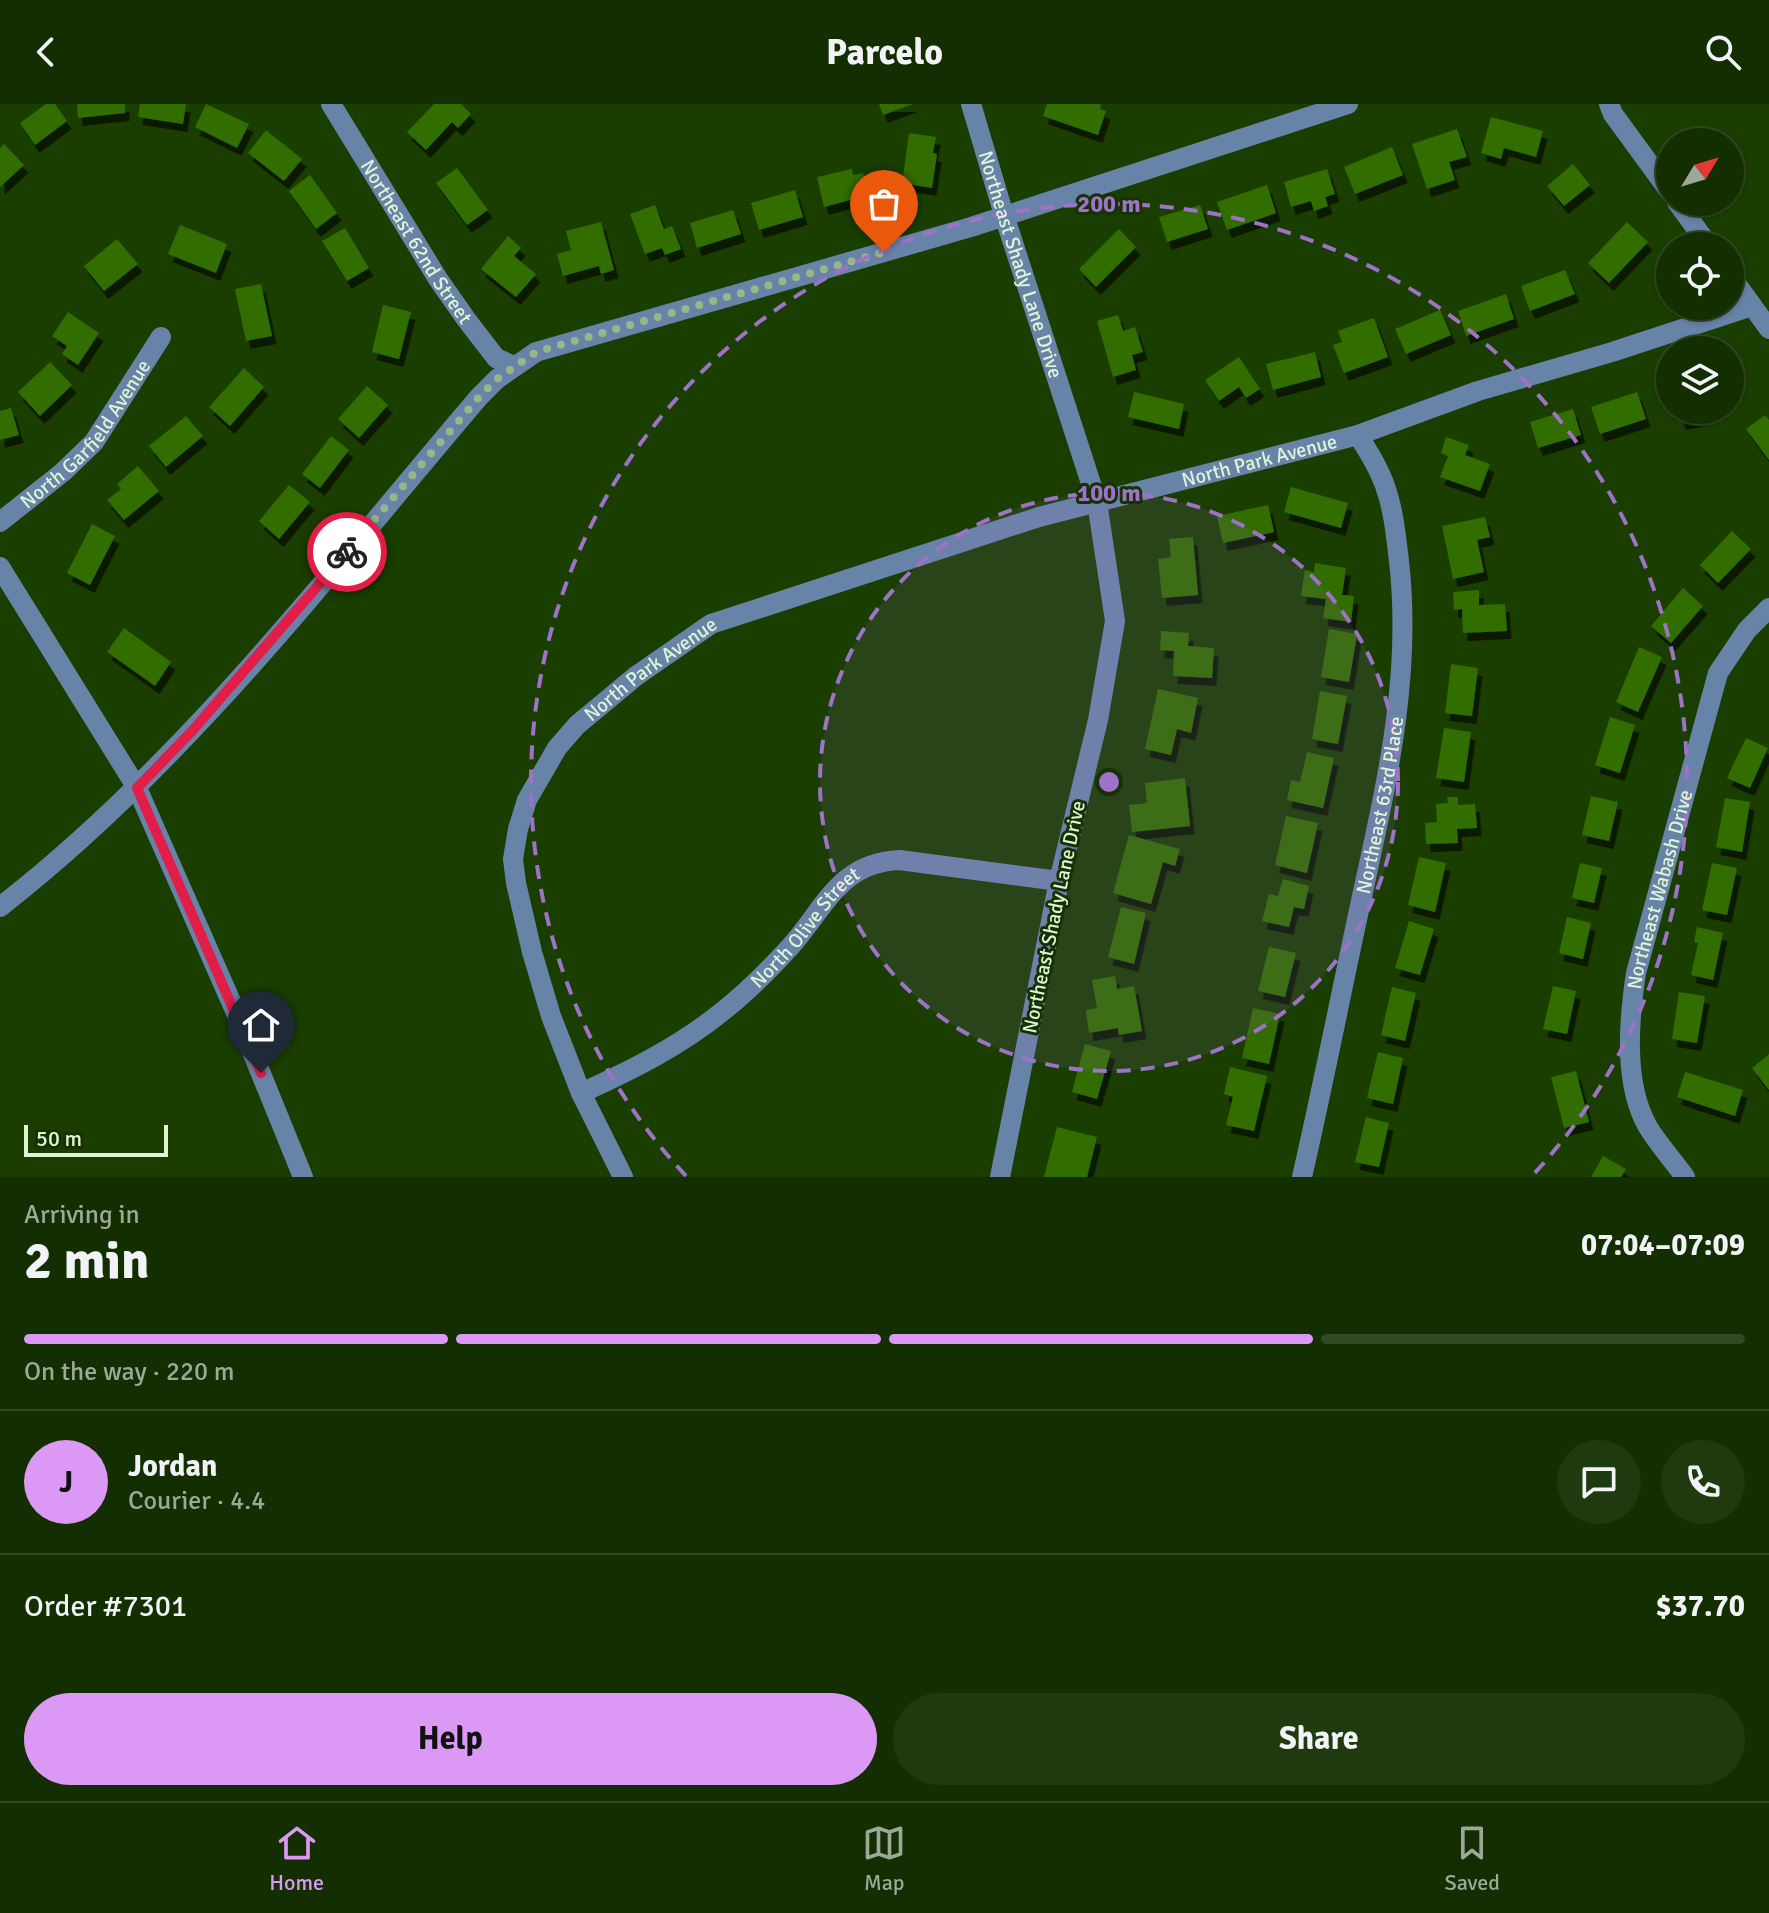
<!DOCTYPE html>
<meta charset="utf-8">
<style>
:root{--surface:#132e00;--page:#203a0f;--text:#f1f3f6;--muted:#9da899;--line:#324a22;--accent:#db99f5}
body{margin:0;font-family:Signika,sans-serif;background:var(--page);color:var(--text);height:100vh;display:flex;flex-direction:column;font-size:30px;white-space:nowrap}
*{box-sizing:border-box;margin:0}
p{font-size:26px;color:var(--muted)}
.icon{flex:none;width:44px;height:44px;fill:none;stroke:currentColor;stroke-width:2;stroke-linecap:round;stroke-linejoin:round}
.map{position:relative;height:1073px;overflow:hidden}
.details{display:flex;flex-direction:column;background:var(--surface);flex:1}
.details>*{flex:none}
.needle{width:52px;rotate:52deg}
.fabs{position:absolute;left:1656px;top:24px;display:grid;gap:16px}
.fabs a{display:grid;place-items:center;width:88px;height:88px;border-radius:50%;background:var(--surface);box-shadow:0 2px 6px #0004,0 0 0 2px var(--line);font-size:40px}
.scale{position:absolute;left:24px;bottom:20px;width:144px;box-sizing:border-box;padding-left:8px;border:4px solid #dff5d5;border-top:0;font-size:22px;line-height:28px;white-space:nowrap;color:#dff5d5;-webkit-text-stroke:6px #163204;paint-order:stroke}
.pin{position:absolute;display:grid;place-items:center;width:68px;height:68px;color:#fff;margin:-82px -34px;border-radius:50% 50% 50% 0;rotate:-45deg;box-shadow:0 0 8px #0007}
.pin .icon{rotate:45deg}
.courier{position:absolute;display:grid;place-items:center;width:80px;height:80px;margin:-40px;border:6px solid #e11d48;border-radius:50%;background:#fff;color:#222;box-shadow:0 2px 10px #0007}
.headline em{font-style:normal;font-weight:700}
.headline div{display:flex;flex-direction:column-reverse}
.headline{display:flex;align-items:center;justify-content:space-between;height:136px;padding:0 24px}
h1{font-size:52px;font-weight:700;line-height:60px}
.bar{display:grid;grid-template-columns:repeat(4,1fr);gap:12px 8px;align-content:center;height:96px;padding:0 24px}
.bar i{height:10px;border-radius:6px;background:var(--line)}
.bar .active{background:var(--accent)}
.bar p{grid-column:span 4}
.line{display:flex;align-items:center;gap:20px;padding:0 24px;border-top:2px solid var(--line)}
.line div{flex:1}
.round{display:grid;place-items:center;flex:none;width:84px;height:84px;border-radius:42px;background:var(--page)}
.action{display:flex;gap:16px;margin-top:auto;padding:16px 24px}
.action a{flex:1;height:92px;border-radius:48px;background:var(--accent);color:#111;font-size:32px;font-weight:700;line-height:92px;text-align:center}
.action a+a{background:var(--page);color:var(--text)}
header{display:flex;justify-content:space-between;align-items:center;height:104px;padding:0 24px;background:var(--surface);font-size:36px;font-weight:700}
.menu{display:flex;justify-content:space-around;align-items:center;height:112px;border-top:2px solid var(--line);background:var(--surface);font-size:22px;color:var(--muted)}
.menu a{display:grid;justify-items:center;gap:4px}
.menu .active{color:var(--accent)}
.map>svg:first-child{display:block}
</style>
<header><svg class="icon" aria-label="back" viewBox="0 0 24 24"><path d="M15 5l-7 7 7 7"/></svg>Parcelo<svg class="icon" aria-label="search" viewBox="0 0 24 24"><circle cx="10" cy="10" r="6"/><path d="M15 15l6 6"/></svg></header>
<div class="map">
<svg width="1769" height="1073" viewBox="0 0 1769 1073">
<defs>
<filter id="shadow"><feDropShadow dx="4.5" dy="8" stdDeviation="0" flood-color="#0009"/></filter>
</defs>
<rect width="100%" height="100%" fill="#193e00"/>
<path fill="#316d00" filter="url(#shadow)" d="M 46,0 L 55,0 L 67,17 L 35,41 L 20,19 Z
M 77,0 L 125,0 L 125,9 L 78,14 Z
M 140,0 L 186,0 L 183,20 L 138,13 Z
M 206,0 L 249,20 L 237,44 L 195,23 Z
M 434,0 L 461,0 L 471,10 L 458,24 L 452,18 L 426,46 L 407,28 Z
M 879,0 L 913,0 L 883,11 Z
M 1047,0 L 1101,0 L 1100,5 L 1106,7 L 1098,31 L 1043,12 Z
M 1491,13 L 1543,27 L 1536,53 L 1504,44 L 1501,55 L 1481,49 Z
M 1457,25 L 1467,53 L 1449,58 L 1455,76 L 1427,85 L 1412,40 Z
M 266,26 L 302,55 L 284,77 L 248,49 Z
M 909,29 L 936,33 L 933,49 L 937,50 L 932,84 L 902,79 Z
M 4,40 L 24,61 L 0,83 L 0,44 Z
M 1392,43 L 1403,71 L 1355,90 L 1344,63 Z
M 1573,60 L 1590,81 L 1564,102 L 1547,82 Z
M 457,64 L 488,106 L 467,121 L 436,79 Z
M 852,65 L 853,71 L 863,69 L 870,96 L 855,100 L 854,95 L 824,103 L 817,73 Z
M 1327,65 L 1335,90 L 1325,93 L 1328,102 L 1314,107 L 1311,97 L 1291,103 L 1284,78 Z
M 310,71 L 337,109 L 316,125 L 289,87 Z
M 1267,81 L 1276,109 L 1227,126 L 1217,98 Z
M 795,86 L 803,113 L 759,126 L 751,99 Z
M 655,101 L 664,125 L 672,122 L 681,145 L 665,151 L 662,144 L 645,150 L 630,110 Z
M 1200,101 L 1208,125 L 1167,138 L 1159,113 Z
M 733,106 L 741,130 L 697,144 L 690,119 Z
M 601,118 L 614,166 L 601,170 L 599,162 L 563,172 L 557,150 L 571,146 L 566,127 Z
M 1627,118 L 1648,138 L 1609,179 L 1588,159 Z
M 180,121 L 227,140 L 216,169 L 168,150 Z
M 345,124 L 369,164 L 347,177 L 322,137 Z
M 1119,125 L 1136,143 L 1096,183 L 1079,165 Z
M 508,132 L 521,144 L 514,152 L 536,170 L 516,193 L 481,165 Z
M 117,135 L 138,160 L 104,187 L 84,162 Z
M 1565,166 L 1575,190 L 1530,207 L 1521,182 Z
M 261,180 L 272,232 L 246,237 L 235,185 Z
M 1506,190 L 1514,215 L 1466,232 L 1458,207 Z
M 383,201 L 411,208 L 399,255 L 372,248 Z
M 1440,206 L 1451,231 L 1406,250 L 1395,225 Z
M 68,208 L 99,229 L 78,261 L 62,250 L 67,242 L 52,232 Z
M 1118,211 L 1123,227 L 1135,223 L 1143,248 L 1132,251 L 1136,266 L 1113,273 L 1097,217 Z
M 1374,214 L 1388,253 L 1344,269 L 1333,241 L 1342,238 L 1338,227 Z
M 1315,248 L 1321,273 L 1273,286 L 1266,260 Z
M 1239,253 L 1260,285 L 1246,294 L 1239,283 L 1219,297 L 1205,276 Z
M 50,258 L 72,281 L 40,312 L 18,288 Z
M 244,264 L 264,283 L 230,322 L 209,303 Z
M 367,282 L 388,301 L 359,334 L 338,315 Z
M 1134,288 L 1184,300 L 1179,325 L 1128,313 Z
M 1637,288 L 1646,315 L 1600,330 L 1591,303 Z
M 11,304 L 19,331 L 0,336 L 0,307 Z
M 1573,305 L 1581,331 L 1538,344 L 1530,318 Z
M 1679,306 L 1704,306 L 1706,313 L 1681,318 Z
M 1765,311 L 1769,316 L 1769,356 L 1746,325 Z
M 186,312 L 203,332 L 166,363 L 149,342 Z
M 331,332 L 349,346 L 320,384 L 302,370 Z
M 1446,333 L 1469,341 L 1465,351 L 1490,360 L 1480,387 L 1440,373 L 1448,352 L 1441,349 Z
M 138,362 L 159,387 L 124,416 L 107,396 L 121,385 L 117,380 Z
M 289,381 L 310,398 L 279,435 L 259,417 Z
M 1291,383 L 1348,399 L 1341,424 L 1284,408 Z
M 1268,401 L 1274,428 L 1223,439 L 1217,412 Z
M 1485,413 L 1490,433 L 1477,436 L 1484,468 L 1453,475 L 1442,422 Z
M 92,420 L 115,432 L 90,481 L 67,469 Z
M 1732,427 L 1751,445 L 1718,479 L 1700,461 Z
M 1193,433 L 1198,491 L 1162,494 L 1158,455 L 1171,453 L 1169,435 Z
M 1315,459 L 1346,464 L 1342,491 L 1354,492 L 1351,518 L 1323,514 L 1326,495 L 1301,492 L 1305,466 L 1314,468 Z
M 1683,484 L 1703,502 L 1671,539 L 1651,522 Z
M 1479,486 L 1479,501 L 1505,500 L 1507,527 L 1463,529 L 1462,505 L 1454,506 L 1453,488 Z
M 124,524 L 171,558 L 155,582 L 107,548 Z
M 1329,525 L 1357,530 L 1349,578 L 1321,573 Z
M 1161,527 L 1189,529 L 1188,542 L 1214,544 L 1212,574 L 1173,572 L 1174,547 L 1160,546 Z
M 1639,543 L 1662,553 L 1638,608 L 1616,598 Z
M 1451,560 L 1478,564 L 1472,612 L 1445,609 Z
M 1158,585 L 1198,594 L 1191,629 L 1177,625 L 1171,651 L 1145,645 Z
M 1320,587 L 1347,592 L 1338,640 L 1312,635 Z
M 1610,613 L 1635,621 L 1620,669 L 1595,661 Z
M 1444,624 L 1471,628 L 1464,678 L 1436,674 Z
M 1746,634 L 1768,644 L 1750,684 L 1727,674 Z
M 1307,648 L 1334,654 L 1323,704 L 1287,696 L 1291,676 L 1300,678 Z
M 1185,674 L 1190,722 L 1132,728 L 1129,701 L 1147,699 L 1145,679 Z
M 1591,692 L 1618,698 L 1609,737 L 1582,731 Z
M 1447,693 L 1458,693 L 1458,701 L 1475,700 L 1477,724 L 1457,725 L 1458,739 L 1426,740 L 1425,719 L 1437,718 L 1436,700 L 1448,699 Z
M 1725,694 L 1750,698 L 1742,748 L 1716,743 Z
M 1286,712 L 1318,719 L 1307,769 L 1275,761 Z
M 1129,731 L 1180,745 L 1175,762 L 1163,758 L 1151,800 L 1113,789 Z
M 1419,753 L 1446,759 L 1435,808 L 1408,801 Z
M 1580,759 L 1602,764 L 1594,799 L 1572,794 Z
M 1712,759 L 1737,764 L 1727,811 L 1702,806 Z
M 1283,775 L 1309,782 L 1304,805 L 1294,803 L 1289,823 L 1262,817 L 1269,790 L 1278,792 Z
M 1121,803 L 1146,809 L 1134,860 L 1108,853 Z
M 1567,813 L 1591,819 L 1583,855 L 1559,849 Z
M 1409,817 L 1434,825 L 1420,871 L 1395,864 Z
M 1697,823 L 1723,829 L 1713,876 L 1691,871 L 1698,839 L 1694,838 Z
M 1269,843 L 1296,849 L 1285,893 L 1258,887 Z
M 1115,872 L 1117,885 L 1134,882 L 1142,927 L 1119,931 L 1118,924 L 1089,929 L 1086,906 L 1097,904 L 1092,876 Z
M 1553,882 L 1576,887 L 1567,930 L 1543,925 Z
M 1392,883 L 1416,889 L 1405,937 L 1381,931 Z
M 1679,888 L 1705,892 L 1697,939 L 1672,935 Z
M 1253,904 L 1280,910 L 1269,960 L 1242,954 Z
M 1085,940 L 1111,947 L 1097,995 L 1072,988 Z
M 1378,948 L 1403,954 L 1393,1000 L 1367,994 Z
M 1769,950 L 1769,986 L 1752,964 Z
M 1230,963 L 1267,972 L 1254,1027 L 1226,1021 L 1233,993 L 1224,990 Z
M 1576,967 L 1589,1018 L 1564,1024 L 1551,973 Z
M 1685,968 L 1743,986 L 1735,1012 L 1677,993 Z
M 1366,1013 L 1389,1019 L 1379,1063 L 1355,1058 Z
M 1057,1023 L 1097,1033 L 1087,1073 L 1044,1073 Z
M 1603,1052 L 1626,1065 L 1621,1073 L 1591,1073 Z"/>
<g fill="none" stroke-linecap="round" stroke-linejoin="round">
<g stroke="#6883a8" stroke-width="20">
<path id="s1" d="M 331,0 L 438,175 L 466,215 L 496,254 L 514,262"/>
<path id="s2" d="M 971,0 L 1004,111 L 1097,398 L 1115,517 L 1098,616 L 1059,777 L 1000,1073"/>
<path d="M 1609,0 L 1613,10 L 1670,88"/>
<path d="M 1677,98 L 1709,142"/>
<path d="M 1730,171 L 1769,225"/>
<path id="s3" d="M 0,418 L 63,368 L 94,338 L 161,233"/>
<path d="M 0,463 L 137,684 L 240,918 L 303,1073"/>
<path d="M 0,803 C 185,659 328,470 479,293 L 497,275 L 536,248 L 971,123 L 1348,0"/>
<path id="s4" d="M 581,989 C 632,966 680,942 723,907 C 747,888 769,866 790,843 C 825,804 839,759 899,756 L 1059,777"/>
<path id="s5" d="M 623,1073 L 581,989 L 551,912 L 532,848 L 516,779 L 513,755 L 518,725 L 527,696 L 557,644 L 577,621 L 636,572 L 711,520 L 1039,413 L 1358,331 L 1478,287 L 1612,248 L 1752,202"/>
<path id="s6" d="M 1302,1073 C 1322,986 1339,899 1358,811 C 1383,693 1413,580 1399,457 C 1396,433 1394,408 1386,385 C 1380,366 1369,349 1358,331"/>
<path id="s7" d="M 1685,1073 C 1673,1056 1658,1040 1648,1023 C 1623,980 1629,915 1636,869 L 1718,569 L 1747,526 L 1769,504"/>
</g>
</g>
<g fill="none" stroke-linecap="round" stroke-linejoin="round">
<path stroke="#9ab58a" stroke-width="8" stroke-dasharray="0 14.4" d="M 347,448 L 479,293 L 497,275 L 536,248 L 884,148"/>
<path stroke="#e11d48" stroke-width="10" d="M 261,969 L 137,684 L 193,626 L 347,448"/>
</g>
<circle cx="1109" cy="678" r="289" fill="#9e72c7" fill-opacity=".12"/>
<g fill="none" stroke="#9e72c7" stroke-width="4" stroke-dasharray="14 10">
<circle cx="1109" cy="678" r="289"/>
<path d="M686 1072A578 578 0 1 1 1532 1072"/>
</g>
<g text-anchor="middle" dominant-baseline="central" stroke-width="6" stroke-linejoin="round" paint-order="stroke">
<g font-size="20" fill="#dff5d5" stroke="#163204">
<text stroke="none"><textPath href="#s1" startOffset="162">Northeast 62nd Street</textPath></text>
<text stroke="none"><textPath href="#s2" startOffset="168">Northeast Shady Lane Drive</textPath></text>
<text stroke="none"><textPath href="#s3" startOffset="124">North Garfield Avenue</textPath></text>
<text stroke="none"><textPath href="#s5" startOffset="1230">North Park Avenue</textPath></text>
<text stroke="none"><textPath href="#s5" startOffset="582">North Park Avenue</textPath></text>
<text stroke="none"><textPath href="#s6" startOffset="380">Northeast 63rd Place</textPath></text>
<text stroke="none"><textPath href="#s7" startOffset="306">Northeast Wabash Drive</textPath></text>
<text transform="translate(1054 813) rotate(-78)">Northeast Shady Lane Drive</text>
<text stroke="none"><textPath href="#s4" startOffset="282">North Olive Street</textPath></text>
</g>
</g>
<circle cx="1109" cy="678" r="12" fill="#9e72c7" stroke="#163204" stroke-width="4"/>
<g font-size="24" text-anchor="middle" font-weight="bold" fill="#9e72c7" stroke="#163204" stroke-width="6" stroke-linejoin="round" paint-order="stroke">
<text x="1109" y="108">200 m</text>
<text x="1109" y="397">100 m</text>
</g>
</svg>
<div class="fabs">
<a><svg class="needle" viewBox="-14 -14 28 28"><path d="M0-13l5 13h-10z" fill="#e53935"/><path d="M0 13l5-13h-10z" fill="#9da899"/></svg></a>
<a><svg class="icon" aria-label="locate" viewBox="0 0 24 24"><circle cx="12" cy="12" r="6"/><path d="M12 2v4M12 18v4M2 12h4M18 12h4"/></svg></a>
<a><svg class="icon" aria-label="layers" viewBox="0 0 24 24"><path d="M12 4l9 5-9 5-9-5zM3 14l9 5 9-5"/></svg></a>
</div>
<div class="scale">50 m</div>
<div class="pin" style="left:884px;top:148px;background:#ea580c"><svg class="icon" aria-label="bag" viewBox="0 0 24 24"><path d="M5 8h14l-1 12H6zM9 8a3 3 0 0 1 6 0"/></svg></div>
<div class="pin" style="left:261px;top:969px;background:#1f2937"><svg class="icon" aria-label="home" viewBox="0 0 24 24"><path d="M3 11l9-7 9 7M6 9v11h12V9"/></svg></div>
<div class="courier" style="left:347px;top:448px"><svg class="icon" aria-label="bike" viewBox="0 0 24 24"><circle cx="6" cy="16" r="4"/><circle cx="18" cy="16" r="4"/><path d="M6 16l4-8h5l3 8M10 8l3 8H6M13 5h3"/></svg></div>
</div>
<section class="details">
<div class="headline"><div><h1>2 min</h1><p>Arriving in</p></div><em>07:04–07:09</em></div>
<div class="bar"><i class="active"></i><i class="active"></i><i class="active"></i><i></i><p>On the way · 220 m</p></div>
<div class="line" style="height:144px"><b class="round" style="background:var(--accent);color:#111">J</b><div><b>Jordan</b><p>Courier · 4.4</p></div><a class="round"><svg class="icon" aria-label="chat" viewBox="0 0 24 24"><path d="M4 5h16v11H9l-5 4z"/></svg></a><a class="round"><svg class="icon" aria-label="phone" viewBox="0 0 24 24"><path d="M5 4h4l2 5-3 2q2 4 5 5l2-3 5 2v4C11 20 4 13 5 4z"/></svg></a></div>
<div class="line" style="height:104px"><div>Order #7301</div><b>$37.70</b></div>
<div class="action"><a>Help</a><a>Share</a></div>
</section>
<nav class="menu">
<a class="active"><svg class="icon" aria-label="home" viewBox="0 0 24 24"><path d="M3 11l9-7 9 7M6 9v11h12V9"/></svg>Home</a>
<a><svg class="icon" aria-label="map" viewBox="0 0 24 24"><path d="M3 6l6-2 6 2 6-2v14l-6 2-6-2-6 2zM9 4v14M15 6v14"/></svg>Map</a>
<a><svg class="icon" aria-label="saved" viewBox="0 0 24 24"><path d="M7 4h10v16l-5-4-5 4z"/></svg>Saved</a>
</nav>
